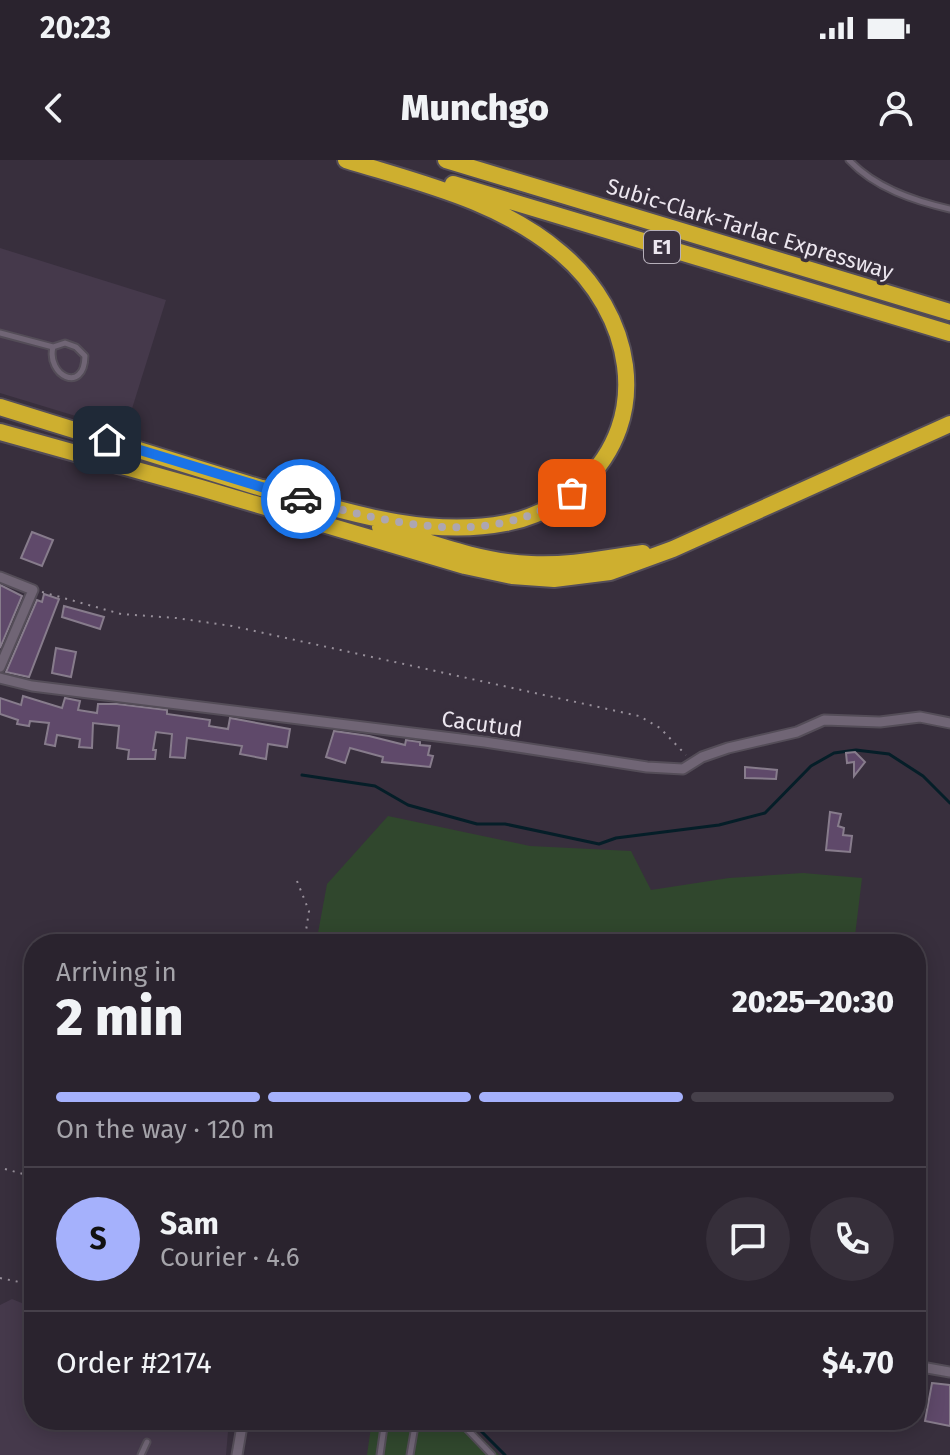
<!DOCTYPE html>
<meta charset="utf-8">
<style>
:root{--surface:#2a232e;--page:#362f3a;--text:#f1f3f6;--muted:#a5a4aa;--line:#46404a;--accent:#a5b1fc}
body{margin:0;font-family:"Fira Sans",sans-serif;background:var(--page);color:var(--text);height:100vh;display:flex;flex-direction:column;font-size:30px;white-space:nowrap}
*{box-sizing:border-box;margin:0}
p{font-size:26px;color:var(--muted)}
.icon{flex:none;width:44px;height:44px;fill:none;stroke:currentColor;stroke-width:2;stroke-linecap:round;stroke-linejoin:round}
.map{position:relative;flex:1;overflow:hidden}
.sheet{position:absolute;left:24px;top:774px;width:902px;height:496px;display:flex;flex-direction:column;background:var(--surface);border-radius:32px;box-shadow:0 4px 20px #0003,0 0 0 2px var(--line)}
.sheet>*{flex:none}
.pin{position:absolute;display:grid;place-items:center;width:68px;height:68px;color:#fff;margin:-34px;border-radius:16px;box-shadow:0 4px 12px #0006}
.courier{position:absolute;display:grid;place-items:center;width:80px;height:80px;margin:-40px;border:6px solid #1a73e8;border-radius:50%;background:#fff;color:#222;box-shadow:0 2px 10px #0007}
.head em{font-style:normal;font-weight:800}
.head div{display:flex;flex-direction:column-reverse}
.head{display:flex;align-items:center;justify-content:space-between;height:136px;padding:0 32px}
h1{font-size:52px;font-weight:800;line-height:60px}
.bar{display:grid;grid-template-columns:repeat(4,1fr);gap:12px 8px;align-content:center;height:96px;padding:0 32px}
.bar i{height:10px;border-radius:6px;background:var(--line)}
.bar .selected{background:var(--accent)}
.bar p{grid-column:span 4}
.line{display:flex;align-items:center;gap:20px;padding:0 32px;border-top:2px solid var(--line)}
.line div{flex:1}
.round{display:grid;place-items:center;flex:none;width:84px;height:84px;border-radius:42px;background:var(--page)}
.status{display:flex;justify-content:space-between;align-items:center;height:56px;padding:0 40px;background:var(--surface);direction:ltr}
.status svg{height:22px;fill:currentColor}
header{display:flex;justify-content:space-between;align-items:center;height:104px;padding:0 32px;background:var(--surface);font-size:36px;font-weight:800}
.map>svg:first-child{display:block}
</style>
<div class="status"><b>20:23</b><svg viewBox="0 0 49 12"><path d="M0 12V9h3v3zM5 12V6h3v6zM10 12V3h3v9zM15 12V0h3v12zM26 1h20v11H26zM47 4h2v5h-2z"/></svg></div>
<header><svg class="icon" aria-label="back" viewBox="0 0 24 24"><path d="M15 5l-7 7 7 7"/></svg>Munchgo<svg class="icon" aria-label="person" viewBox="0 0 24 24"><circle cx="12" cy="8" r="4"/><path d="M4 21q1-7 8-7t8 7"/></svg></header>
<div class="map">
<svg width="950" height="1295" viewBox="0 0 950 1295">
<rect width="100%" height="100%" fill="#382f3d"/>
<path fill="#45394b" d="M 0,88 L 166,140 L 125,271 L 0,233 Z
M 12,1139 L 34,1148 L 34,1260 L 229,1260 L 226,1295 L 0,1295 L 0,1145 Z"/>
<path fill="#30472d" d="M 388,656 L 530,686 L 631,691 L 651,730 L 729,718 L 803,713 L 862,718 L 854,784 L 316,784 L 327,724 Z
M 372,1260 L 464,1260 L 499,1295 L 367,1295 Z"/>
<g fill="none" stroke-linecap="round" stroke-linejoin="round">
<path stroke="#051e28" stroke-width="3" d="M 302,615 L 375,626 L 408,645 L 477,664 L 505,664 L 599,684 L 616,678 L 719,665 L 765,653 L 811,606 L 834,593 L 856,590 L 889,594 L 923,616 L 950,643
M 470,1260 L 505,1295"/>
</g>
<path fill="#5f496a" stroke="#877c8c" stroke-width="2" d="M 32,372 L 53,380 L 42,406 L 21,398 Z
M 0,425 L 22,436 L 0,488 Z
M 44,434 L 59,439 L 29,517 L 6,512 L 37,440 L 42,442 Z
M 64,446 L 104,457 L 100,469 L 62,457 Z
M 56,488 L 76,492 L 71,517 L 52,513 Z
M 23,536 L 62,548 L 65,538 L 80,541 L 78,550 L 97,553 L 98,544 L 117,544 L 167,550 L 167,554 L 210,560 L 209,566 L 228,569 L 230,558 L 290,569 L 287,587 L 268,584 L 266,599 L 240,594 L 242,586 L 187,578 L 185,598 L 170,597 L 172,574 L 156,572 L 153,590 L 156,590 L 155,599 L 128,599 L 129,590 L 117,588 L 119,566 L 93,563 L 92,588 L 79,587 L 80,579 L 57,575 L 55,586 L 45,584 L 49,563 L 30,561 L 29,566 L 17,564 L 18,560 L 0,554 L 0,538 L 21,545 Z
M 334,571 L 369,576 L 405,585 L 406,580 L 420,582 L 420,585 L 430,586 L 428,595 L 433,596 L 430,607 L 382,602 L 383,597 L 350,588 L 345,603 L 326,597 Z
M 855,592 L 865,602 L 854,616 L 854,602 L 847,603 L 846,593 Z
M 745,607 L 777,610 L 776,619 L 745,618 Z
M 830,652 L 841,654 L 838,666 L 844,668 L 843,675 L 852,676 L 850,692 L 826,690 Z
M 932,1223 L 950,1225 L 950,1266 L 925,1261 Z"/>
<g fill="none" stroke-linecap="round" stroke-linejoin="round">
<g stroke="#544d58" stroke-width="9">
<path id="lane" d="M 849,0 C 875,28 914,41 950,49
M 0,173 L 53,187 L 65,183 L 76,187 L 85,196 C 84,235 46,215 53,187
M 467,1269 L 492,1295
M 141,1295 L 147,1282
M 380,1295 L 385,1260
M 410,1295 L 416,1260"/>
</g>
<g stroke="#544d58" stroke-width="13">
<path id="street" d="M 0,417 L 33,430 L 0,507
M 0,518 L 32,526 L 485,582 L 647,607 L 683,609 L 702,597 L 728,588 L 797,572 L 824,560 L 880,562 L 920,557 L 950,563
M 916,1206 L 950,1212
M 237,1295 L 243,1260"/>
</g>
<g stroke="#544d58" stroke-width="20">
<path id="highway" d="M 446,0 L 950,152
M 453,24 L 950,173
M 0,247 L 271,331
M 0,272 L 201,328 L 465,406 L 512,416 L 554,419 L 610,412 L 673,389 L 950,264
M 263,328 C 341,350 425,379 506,363 C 534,358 560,344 581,325 C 655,257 631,152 561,93 C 500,41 420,23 346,0
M 380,367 C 429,382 479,402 531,404 C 569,406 606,398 643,393"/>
</g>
<path stroke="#98909b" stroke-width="2" stroke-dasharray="2 6" stroke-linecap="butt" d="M 42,432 L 121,454 L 176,458 L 232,466 L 639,556 L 660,568 L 686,595
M 297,721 L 309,751 L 304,784
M 5,1009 L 34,1017
M 0,1118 L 34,1125"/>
<use href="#lane" stroke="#706575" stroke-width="5"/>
<use href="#street" stroke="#706575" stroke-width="9"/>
<use href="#highway" stroke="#ceaf2f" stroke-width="16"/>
</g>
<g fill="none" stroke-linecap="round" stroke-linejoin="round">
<path stroke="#ada6b1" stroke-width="8" stroke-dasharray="0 14.4" d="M 301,339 C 390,363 490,391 572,333"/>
<path stroke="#1a73e8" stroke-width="10" d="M 107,280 L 301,339"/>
</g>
<g text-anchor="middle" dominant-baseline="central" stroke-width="7" stroke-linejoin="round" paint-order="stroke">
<rect fill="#382f3d" stroke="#b6afba" stroke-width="2" x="644" y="71" width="36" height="32" rx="6"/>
<g font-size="20" font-weight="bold" fill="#ece6ef">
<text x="662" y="87">E1</text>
</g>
<g font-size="22" fill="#ece6ef" stroke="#382f3d">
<text transform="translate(750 69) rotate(17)">Subic-Clark-Tarlac Expressway</text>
<text transform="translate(482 564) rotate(8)">Cacutud</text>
</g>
</g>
</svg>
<div class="pin" style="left:572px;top:333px;background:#ea580c"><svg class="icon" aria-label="bag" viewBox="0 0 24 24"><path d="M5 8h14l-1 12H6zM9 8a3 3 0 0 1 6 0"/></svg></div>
<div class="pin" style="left:107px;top:280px;background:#1f2937"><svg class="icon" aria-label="home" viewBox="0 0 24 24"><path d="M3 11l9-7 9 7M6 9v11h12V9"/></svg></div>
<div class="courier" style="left:301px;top:339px"><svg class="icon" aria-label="car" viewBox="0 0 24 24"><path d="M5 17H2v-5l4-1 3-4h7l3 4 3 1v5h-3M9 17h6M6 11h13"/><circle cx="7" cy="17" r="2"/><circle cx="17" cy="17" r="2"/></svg></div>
<section class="sheet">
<div class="head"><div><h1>2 min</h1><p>Arriving in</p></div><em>20:25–20:30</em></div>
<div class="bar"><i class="selected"></i><i class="selected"></i><i class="selected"></i><i></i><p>On the way · 120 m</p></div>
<div class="line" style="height:144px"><b class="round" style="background:var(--accent);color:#111">S</b><div><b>Sam</b><p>Courier · 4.6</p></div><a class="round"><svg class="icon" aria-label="chat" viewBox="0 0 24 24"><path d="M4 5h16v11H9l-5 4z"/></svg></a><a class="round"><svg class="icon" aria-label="phone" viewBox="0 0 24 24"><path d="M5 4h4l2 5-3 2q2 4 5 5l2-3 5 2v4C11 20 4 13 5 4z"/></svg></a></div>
<div class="line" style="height:104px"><div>Order #2174</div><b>$4.70</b></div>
</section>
</div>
